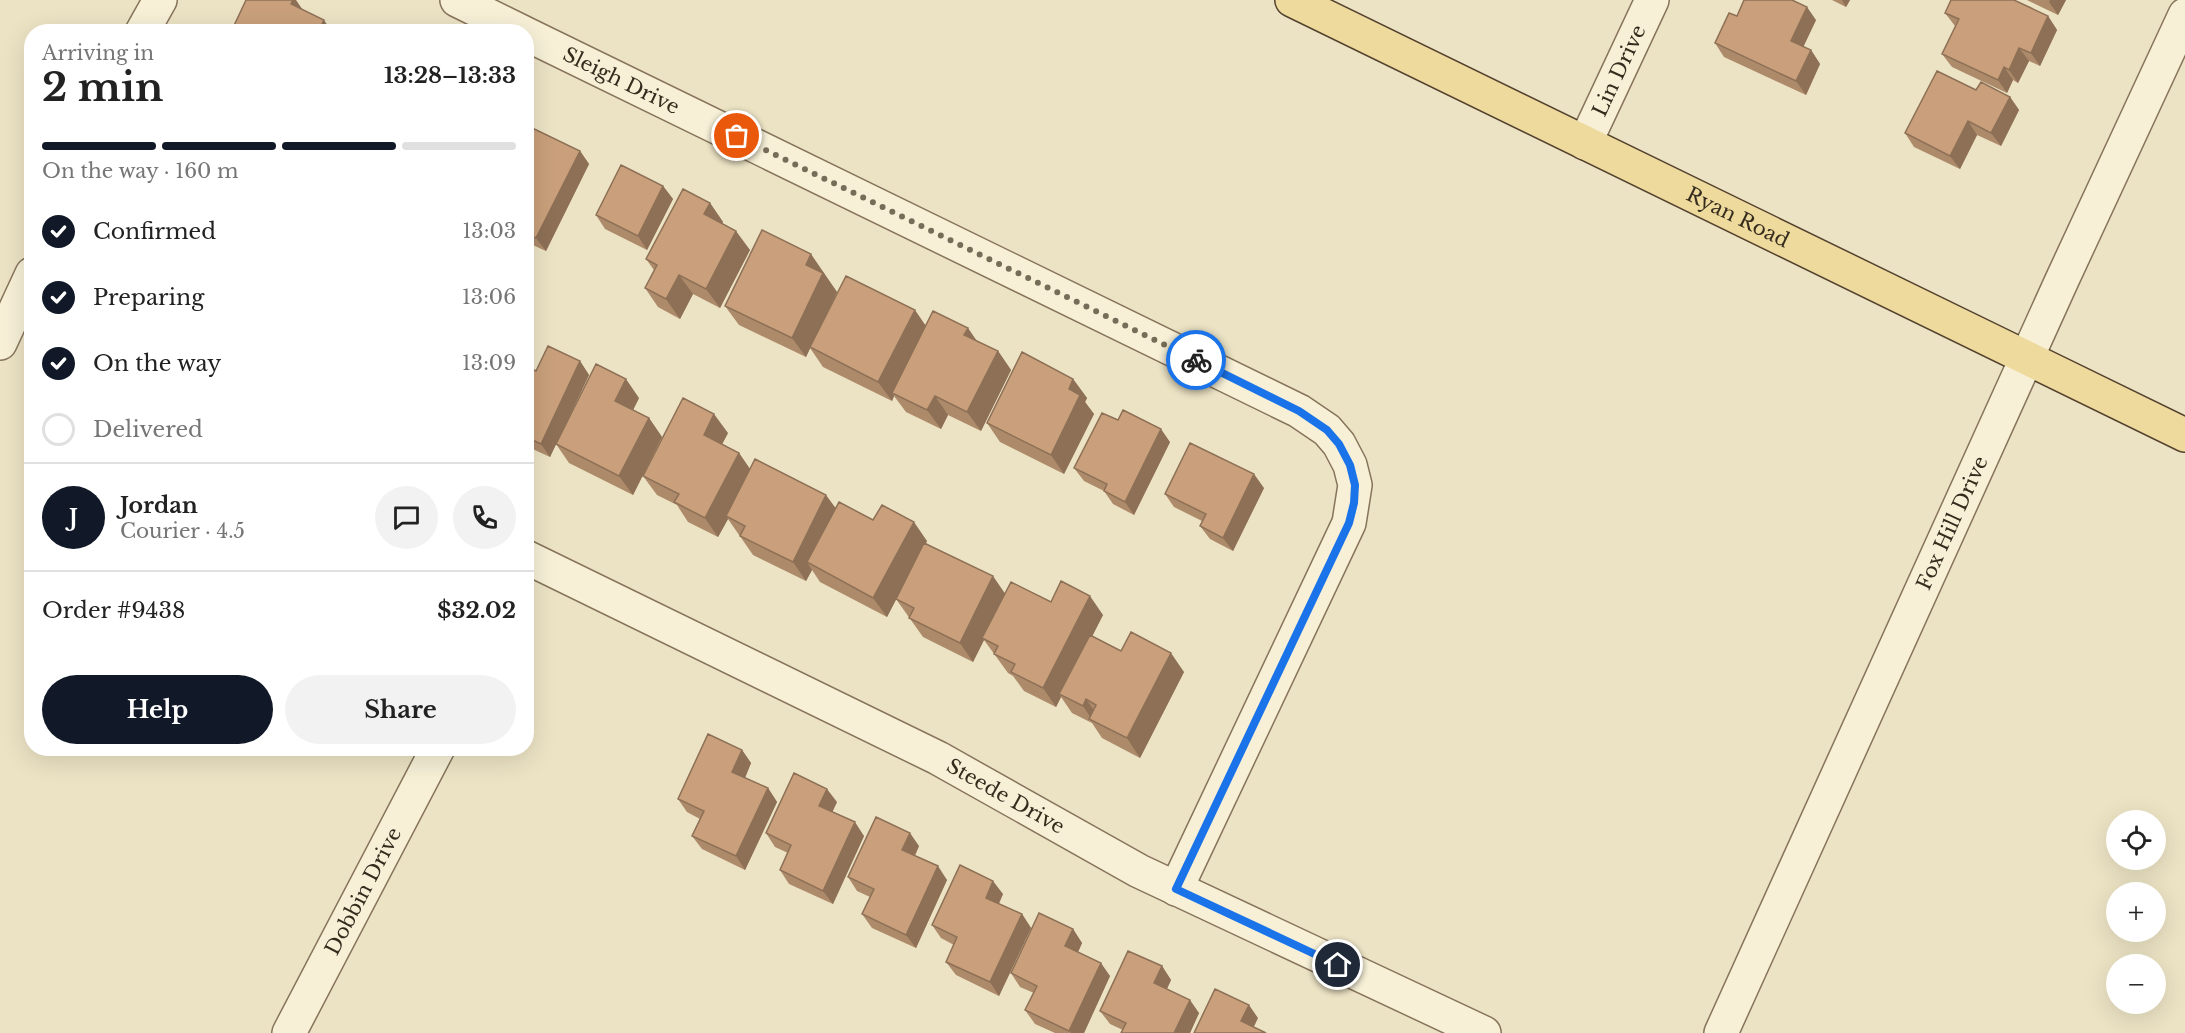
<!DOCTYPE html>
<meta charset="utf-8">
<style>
:root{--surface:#fff;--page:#f2f2f2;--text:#222;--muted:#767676;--line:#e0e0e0;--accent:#111827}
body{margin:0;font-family:"Libre Baskerville",serif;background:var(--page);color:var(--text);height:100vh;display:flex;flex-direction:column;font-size:22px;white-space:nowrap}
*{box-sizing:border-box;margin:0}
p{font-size:20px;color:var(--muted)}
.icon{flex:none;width:33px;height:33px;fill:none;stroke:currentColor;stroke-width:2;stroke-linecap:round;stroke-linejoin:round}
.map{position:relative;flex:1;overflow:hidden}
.details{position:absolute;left:24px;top:24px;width:510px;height:732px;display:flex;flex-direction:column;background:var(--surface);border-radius:24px;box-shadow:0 6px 24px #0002}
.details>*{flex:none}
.tools{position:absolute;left:2106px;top:810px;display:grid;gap:12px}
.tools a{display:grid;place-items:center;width:60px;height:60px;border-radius:50%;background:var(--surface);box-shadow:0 6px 24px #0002;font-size:30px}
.pin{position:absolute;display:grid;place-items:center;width:51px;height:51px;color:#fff;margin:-26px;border:3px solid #fff;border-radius:50%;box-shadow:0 2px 6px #0007}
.courier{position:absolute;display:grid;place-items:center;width:60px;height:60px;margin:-30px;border:4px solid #1a73e8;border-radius:50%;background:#fff;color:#222;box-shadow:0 2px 8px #0007}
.head em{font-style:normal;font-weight:700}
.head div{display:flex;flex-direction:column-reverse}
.head{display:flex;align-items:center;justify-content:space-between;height:102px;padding:0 18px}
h1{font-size:39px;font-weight:700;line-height:45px}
.bar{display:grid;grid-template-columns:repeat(4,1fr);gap:9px 6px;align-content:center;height:72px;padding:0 18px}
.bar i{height:8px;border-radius:4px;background:var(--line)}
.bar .active{background:var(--accent)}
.bar p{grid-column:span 4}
.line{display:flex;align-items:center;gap:15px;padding:0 18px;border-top:2px solid var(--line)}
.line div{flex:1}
.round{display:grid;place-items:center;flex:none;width:63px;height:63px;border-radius:32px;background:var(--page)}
ol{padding:0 18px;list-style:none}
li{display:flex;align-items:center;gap:18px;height:66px}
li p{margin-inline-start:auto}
li .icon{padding:6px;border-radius:50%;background:var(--accent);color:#fff;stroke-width:4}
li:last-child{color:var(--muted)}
li i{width:33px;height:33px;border:3px solid var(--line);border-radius:50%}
.button{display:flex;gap:12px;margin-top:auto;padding:12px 18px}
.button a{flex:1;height:69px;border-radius:36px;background:var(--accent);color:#fff;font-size:24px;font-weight:700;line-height:69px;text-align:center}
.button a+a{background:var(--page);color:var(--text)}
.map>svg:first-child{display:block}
</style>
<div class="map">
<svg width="2185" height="1033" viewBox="0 0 2185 1033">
<rect width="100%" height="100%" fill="#ece3c4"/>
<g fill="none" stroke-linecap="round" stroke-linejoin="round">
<g stroke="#86745b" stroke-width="36">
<g id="minor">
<path d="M 457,0 L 522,32"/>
<path d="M 142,32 L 160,0"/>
<path id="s1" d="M 526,34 L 1299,411 L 1327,430 L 1339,444 L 1350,465 L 1355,485 L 1349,523 L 1176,889"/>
<path id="s2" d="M 1585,143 L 1652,0"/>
<path d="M 0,343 L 32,274"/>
<path id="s3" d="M 526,557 L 938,758 L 1139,871 L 1484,1033"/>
<path id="s4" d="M 289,1033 L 438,748"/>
<path id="s5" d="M 1721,1033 L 2062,280 L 2185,15"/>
</g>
</g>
<g stroke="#54422f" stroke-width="36">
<g id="major">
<path id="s6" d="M 1292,0 L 2185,435"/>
</g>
</g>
<use href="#minor" stroke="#f7f0d7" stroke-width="33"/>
<use href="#major" stroke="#eeda9d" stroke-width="33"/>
</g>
<path fill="#ad8a6a" d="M 1832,0 L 1850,0 L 1846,7 Z
M 2027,0 L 2066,0 L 2058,15 Z
M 1945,13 L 2048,16 L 2057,30 L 2040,66 L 2029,61 L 2018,83 L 2013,80 L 2007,93 L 1952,67 L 1942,54 L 1955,26 Z
M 1737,16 L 1816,20 L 1803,47 L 1811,50 L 1820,64 L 1806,95 L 1724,57 L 1715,43 Z
M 1976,90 L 2010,97 L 2019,110 L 2001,146 L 1977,135 L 1960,169 L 1914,147 L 1905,133 Z
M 526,125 L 580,151 L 589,164 L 546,251 L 526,242 Z
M 663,186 L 673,199 L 647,250 L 605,229 L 596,215 Z
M 710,203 L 723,222 L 722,223 L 750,250 L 720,308 L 693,294 L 680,319 L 658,307 L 645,288 L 654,270 L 646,259 Z
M 825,273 L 824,274 L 837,292 L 820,328 L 926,326 L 976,340 L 998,351 L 1011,370 L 981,431 L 948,415 L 941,429 L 906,412 L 894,396 L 892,401 L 823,367 L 810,348 L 806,357 L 739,325 L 725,306 Z
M 580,361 L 589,375 L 562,432 L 639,398 L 633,410 L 649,418 L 662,437 L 633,495 L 569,463 L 556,444 L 550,457 L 526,446 L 526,366 L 536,371 Z
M 1073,379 L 1087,398 L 1085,402 L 1094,414 L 1064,474 L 1000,442 L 987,423 Z
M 1118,420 L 1170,442 L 1134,515 L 1113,504 L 1104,491 L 1084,481 L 1074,468 Z
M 728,433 L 722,444 L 739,453 L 750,469 L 836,508 L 873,520 L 927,541 L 926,543 L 1005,593 L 1051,602 L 1103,615 L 1092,636 L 1121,651 L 1184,672 L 1140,758 L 1102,738 L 1092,723 L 1072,713 L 1061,697 L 1056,707 L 1024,691 L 1013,676 L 1008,673 L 984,640 L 973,662 L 923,637 L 896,599 L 887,617 L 820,582 L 812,570 L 806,581 L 753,555 L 728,519 L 718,537 L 688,522 L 677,505 L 657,495 L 643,476 Z
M 1264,488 L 1233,551 L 1210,539 L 1200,526 L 1202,521 L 1174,507 L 1165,494 Z
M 742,750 L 751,763 L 745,778 L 768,788 L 777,802 L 745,870 L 702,849 L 692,836 L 700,819 L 687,812 L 678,799 Z
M 837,802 L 832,812 L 864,836 L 833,904 L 789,884 L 780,870 L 788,853 L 775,847 L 766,833 Z
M 919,846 L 915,856 L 947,880 L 916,948 L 872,928 L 862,914 L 870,897 L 857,891 L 848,877 Z
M 1003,894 L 999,904 L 1022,914 L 1031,928 L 999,996 L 956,975 L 946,962 L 954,945 L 941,938 L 932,925 Z
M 1073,929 L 1082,943 L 1078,952 L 1110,976 L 1084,1033 L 1055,1033 L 1035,1024 L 1025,1010 L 1034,993 L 1020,987 L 1011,973 Z
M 1162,966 L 1171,980 L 1167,989 L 1199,1013 L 1190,1033 L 1121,1033 L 1123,1030 L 1110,1024 L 1100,1011 Z"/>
<path fill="#8d7056" d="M 293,0 L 296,0 L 307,16 L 291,4 Z
M 1842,0 L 1850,0 L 1846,7 Z
M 2050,0 L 2066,0 L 2058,15 L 2049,2 Z
M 1807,7 L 1816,20 L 1800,54 L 1791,41 Z
M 2048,16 L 2057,30 L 2040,66 L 2031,53 Z
M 324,20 L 332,32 L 318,32 Z
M 2019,48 L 2029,61 L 2018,83 L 2009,70 Z
M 1811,50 L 1820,64 L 1806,95 L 1796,81 Z
M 2004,67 L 2013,80 L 2007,93 L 1998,80 Z
M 2010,97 L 2019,110 L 2001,146 L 1991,133 Z
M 1968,121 L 1977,135 L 1960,169 L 1950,156 Z
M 580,151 L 589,164 L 546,251 L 536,238 Z
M 663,186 L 673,199 L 647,250 L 638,236 Z
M 710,203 L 723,222 L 718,233 L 704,214 Z
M 736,231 L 750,250 L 720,308 L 706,289 Z
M 811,254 L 837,292 L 806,357 L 792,338 L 806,265 Z
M 679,275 L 693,294 L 680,319 L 666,299 Z
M 915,310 L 928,329 L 892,393 L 894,396 L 892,401 L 878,382 Z
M 968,328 L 981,347 L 964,335 Z
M 998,351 L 1011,370 L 981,431 L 967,412 Z
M 580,361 L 589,375 L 550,457 L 541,444 Z
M 626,379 L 639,398 L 628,420 L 615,401 Z
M 1073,379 L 1087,398 L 1085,402 L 1094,414 L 1064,474 L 1051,455 L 1069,389 Z
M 935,396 L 948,415 L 941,429 L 927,410 Z
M 714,414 L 728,433 L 717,454 L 704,435 Z
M 649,418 L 662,437 L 633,495 L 619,476 Z
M 1161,429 L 1170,442 L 1134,515 L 1125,502 Z
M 739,453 L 752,472 L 726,516 L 728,519 L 718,537 L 705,518 Z
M 1254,474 L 1264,488 L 1233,551 L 1223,538 Z
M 826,495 L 840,514 L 807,562 L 812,570 L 806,581 L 793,562 Z
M 914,522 L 927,541 L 887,617 L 873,598 Z
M 993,576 L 1006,595 L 982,638 L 984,640 L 973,662 L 960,643 Z
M 1090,596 L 1103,615 L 1062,696 L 1059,694 L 1061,697 L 1056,707 L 1043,688 Z
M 1171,653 L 1184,672 L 1140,758 L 1127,738 Z
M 1086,699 L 1100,719 L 1093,721 L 1083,706 Z
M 742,750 L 751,763 L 742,785 L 732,772 Z
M 768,788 L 777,802 L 745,870 L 736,856 Z
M 827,789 L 837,802 L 829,819 L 819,806 Z
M 855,822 L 864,836 L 833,904 L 823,891 Z
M 910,833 L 919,846 L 911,863 L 902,850 Z
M 938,866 L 947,880 L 916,948 L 906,935 Z
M 993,881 L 1003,894 L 995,911 L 986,898 Z
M 1022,914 L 1031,928 L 999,996 L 990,982 Z
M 1073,929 L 1082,943 L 1075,959 L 1065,946 Z
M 1101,963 L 1110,976 L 1084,1033 L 1071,1033 L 1069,1031 Z
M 1162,966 L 1171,980 L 1163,997 L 1154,983 Z
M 1190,1000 L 1199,1013 L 1190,1033 L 1174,1033 Z
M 1249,1005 L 1258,1018 L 1251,1033 L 1241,1021 Z"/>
<path fill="#c9a07b" stroke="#8d7056" stroke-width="1.5" d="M 246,0 L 293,0 L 291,4 L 324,20 L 318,32 L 231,32 Z
M 1744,0 L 1792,0 L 1807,7 L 1791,41 L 1811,50 L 1796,81 L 1715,43 L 1729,13 L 1737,16 Z
M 1951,0 L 2014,0 L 2048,16 L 2031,53 L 2019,48 L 2009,70 L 2004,67 L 1998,80 L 1942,54 L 1959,19 L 1945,13 Z
M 1937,71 L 1976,90 L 1981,82 L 2010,97 L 1991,133 L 1968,121 L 1950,156 L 1905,133 Z
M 526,125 L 580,151 L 536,238 L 526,233 Z
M 621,165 L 663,186 L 638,236 L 596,215 Z
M 683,189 L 710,203 L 704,214 L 736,231 L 706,289 L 679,275 L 666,299 L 645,288 L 657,265 L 646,259 Z
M 762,230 L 811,254 L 806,265 L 823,273 L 792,338 L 725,306 Z
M 846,276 L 915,310 L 878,382 L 810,347 Z
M 933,311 L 968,328 L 964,335 L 998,351 L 967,412 L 935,396 L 927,410 L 892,393 Z
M 548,346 L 580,361 L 541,444 L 526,437 L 526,366 L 536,371 Z
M 1022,352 L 1073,379 L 1069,389 L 1080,395 L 1051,455 L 987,423 Z
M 596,364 L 626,379 L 615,401 L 649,418 L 619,476 L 556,444 Z
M 683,398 L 714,414 L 704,435 L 739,453 L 705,518 L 674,502 L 679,494 L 643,476 Z
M 1123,410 L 1161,429 L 1125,502 L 1104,491 L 1107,484 L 1074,468 L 1102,413 L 1118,420 Z
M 1190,443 L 1254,474 L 1223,538 L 1200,526 L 1206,514 L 1165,494 Z
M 755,459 L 826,495 L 793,562 L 740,536 L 745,526 L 726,516 Z
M 839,502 L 873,520 L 882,505 L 914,522 L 873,598 L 807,562 Z
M 924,543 L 993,576 L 960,643 L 909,618 L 914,608 L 896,599 Z
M 1061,581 L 1090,596 L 1043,688 L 1011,672 L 1015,664 L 994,654 L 998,646 L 982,638 L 1011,582 L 1051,602 Z
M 1131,632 L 1171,653 L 1127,738 L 1089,719 L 1096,705 L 1086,699 L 1083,706 L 1059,694 L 1090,635 L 1121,651 Z
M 708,734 L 742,750 L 732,772 L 768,788 L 736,856 L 692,836 L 704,811 L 678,799 Z
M 794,773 L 827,789 L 819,806 L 855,822 L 823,891 L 780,870 L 791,845 L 766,833 Z
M 876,817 L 910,833 L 902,850 L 938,866 L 906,935 L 862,914 L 874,889 L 848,877 Z
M 960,865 L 993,881 L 986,898 L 1022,914 L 990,982 L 946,962 L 957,937 L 932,925 Z
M 1039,913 L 1073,929 L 1065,946 L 1101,963 L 1069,1031 L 1025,1010 L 1037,986 L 1011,973 Z
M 1128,951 L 1162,966 L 1154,983 L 1190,1000 L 1174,1033 L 1121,1033 L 1126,1023 L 1100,1011 Z
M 1215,989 L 1249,1005 L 1241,1021 L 1266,1033 L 1194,1033 Z"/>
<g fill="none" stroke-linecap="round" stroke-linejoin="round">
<path stroke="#766c58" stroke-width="6" stroke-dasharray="0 10.8" d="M 737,136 L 1196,360"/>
<path stroke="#1a73e8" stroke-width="8" d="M 1196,360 L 1299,411 L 1327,430 L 1339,444 L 1350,465 L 1355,485 L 1354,503 L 1349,523 L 1176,889 L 1338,965"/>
</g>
<g text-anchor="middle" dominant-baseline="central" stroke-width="4.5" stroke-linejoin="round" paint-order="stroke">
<g font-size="20" fill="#362c1e" stroke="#f4ecd3">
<text stroke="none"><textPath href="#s2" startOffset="80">Lin Drive</textPath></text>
<text stroke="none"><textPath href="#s1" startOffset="106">Sleigh Drive</textPath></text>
<text stroke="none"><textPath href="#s6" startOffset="496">Ryan Road</textPath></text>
<text stroke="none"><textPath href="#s5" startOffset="560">Fox Hill Drive</textPath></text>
<text stroke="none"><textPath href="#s3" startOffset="536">Steede Drive</textPath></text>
<text stroke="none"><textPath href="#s4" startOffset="160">Dobbin Drive</textPath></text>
</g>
</g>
</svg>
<div class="tools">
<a><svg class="icon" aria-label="locate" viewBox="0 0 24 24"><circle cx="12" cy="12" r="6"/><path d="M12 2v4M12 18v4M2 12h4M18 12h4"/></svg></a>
<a>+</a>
<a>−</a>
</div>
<div class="pin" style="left:737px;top:136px;background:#ea580c"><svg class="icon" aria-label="bag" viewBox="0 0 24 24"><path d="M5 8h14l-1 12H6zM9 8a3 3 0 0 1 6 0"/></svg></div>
<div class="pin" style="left:1338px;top:965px;background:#1f2937"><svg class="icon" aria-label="home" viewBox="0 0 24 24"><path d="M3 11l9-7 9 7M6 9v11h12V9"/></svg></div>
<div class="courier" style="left:1196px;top:360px"><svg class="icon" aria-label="bike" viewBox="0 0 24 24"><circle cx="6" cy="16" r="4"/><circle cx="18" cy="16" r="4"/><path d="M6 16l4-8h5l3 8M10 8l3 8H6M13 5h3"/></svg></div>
<section class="details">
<div class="head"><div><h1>2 min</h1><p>Arriving in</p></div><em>13:28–13:33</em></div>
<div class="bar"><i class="active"></i><i class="active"></i><i class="active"></i><i></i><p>On the way · 160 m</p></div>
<ol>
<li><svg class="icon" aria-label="check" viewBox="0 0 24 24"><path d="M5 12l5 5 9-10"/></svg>Confirmed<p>13:03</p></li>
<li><svg class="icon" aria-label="check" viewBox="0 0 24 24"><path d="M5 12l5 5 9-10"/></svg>Preparing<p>13:06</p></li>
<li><svg class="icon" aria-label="check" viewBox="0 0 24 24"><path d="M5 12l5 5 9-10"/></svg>On the way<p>13:09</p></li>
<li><i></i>Delivered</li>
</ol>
<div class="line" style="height:108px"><b class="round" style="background:var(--accent);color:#fff">J</b><div><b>Jordan</b><p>Courier · 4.5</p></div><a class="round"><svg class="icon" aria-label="chat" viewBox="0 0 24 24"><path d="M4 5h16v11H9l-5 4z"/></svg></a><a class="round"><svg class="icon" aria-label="phone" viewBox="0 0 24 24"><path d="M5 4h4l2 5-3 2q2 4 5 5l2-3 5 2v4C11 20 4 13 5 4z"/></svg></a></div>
<div class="line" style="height:78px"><div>Order #9438</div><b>$32.02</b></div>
<div class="button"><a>Help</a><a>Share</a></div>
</section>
</div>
